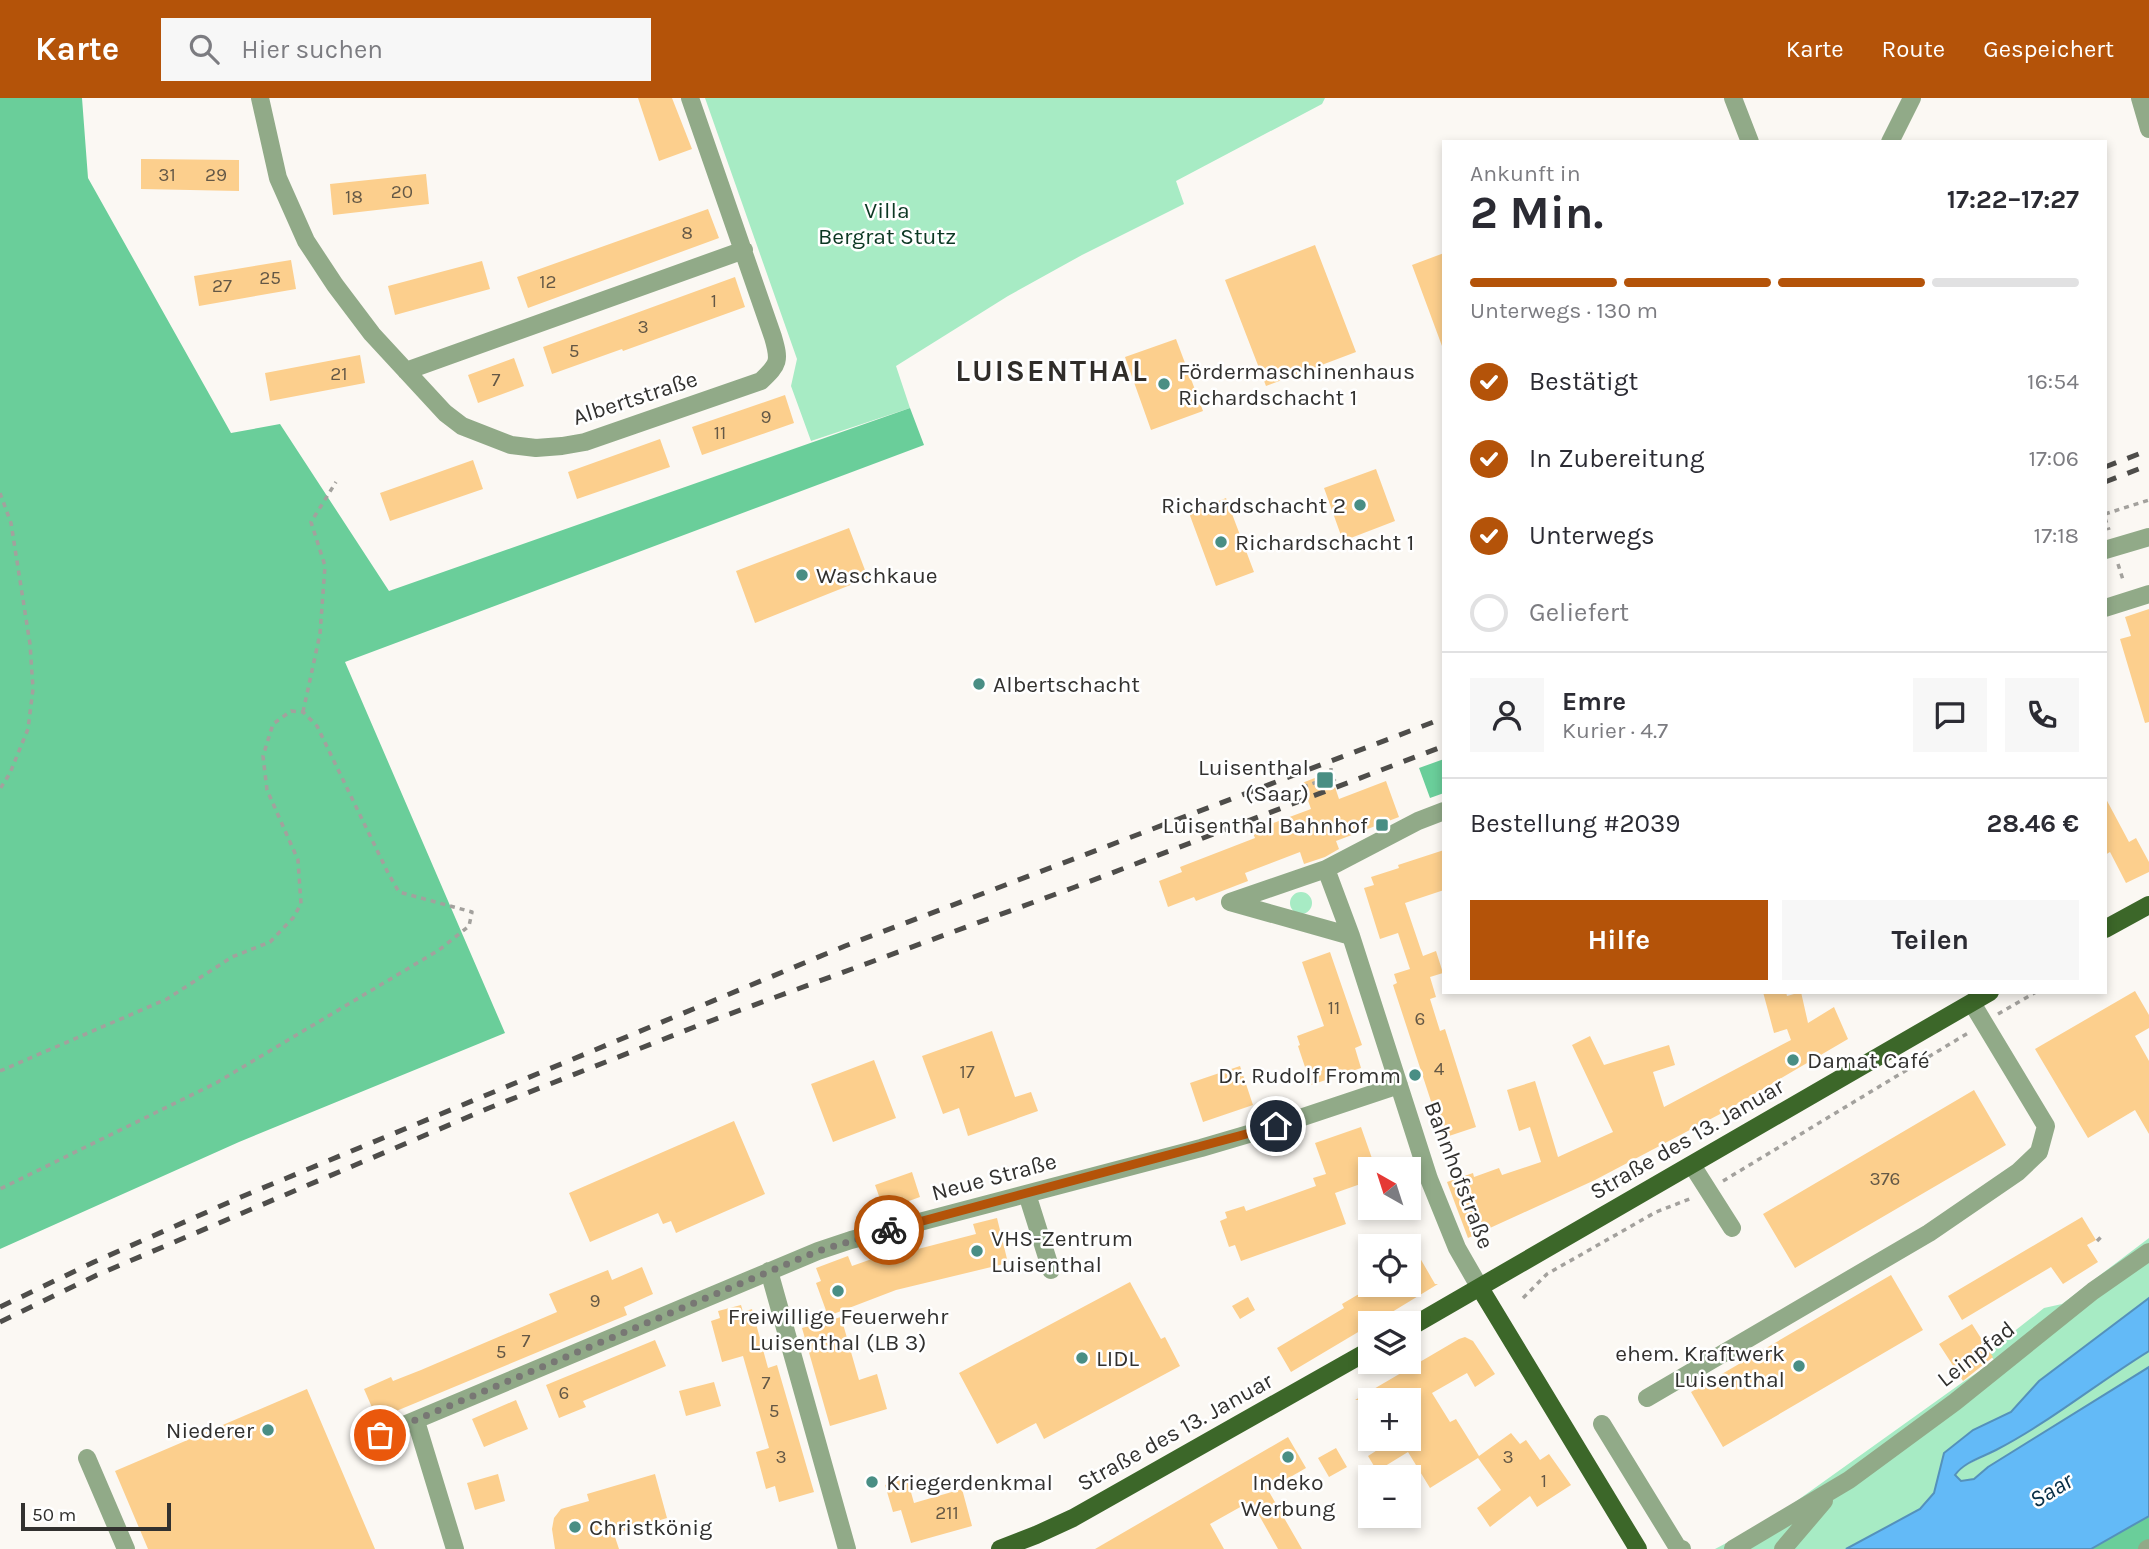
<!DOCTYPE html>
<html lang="de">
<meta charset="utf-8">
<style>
:root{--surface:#fff;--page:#f7f7f7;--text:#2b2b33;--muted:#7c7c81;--line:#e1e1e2;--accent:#b45309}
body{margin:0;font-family:Karla,sans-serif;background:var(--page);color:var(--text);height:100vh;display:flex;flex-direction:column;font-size:26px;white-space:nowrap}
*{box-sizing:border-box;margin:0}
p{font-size:23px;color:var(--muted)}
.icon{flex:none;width:38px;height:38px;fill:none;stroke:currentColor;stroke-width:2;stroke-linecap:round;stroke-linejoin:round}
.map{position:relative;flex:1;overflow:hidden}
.details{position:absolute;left:1442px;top:42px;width:665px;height:854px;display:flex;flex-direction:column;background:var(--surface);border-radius:0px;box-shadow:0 4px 10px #0003}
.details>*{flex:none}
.needle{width:46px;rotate:321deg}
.buttons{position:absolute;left:1358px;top:1059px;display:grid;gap:14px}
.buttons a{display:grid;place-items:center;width:63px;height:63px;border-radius:0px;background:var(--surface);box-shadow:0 4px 10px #0003;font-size:35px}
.scale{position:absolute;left:21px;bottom:18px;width:150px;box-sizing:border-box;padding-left:7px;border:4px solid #32312f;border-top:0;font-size:19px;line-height:24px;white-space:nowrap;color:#32312f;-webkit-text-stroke:5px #fff;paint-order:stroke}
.pin{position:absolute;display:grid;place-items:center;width:60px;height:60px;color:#fff;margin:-30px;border:4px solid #fff;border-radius:50%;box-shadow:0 2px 7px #0007}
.courier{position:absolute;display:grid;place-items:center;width:70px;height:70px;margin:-35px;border:5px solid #b45309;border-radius:50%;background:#fff;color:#222;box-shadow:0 2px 9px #0007}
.summary em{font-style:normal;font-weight:700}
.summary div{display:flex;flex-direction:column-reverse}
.summary{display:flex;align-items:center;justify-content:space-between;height:119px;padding:0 28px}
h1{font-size:46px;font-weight:700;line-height:52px}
.bar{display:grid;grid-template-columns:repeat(4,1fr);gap:10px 7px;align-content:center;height:84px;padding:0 28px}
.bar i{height:9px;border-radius:5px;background:var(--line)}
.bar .on{background:var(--accent)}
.bar p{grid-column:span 4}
.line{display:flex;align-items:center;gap:18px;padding:0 28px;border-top:2px solid var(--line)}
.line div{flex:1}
.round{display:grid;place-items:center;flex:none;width:74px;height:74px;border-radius:0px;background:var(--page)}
ol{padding:0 28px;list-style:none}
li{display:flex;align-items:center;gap:21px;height:77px}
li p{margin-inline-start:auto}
li .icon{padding:7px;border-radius:50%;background:var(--accent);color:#fff;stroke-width:4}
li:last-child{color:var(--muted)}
li i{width:38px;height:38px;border:4px solid var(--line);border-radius:50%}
.action{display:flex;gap:14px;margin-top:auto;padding:14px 28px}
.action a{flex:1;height:80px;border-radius:0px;background:var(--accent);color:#fff;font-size:28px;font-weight:700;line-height:80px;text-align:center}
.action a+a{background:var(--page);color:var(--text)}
header{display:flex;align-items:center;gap:42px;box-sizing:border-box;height:98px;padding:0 35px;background:var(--accent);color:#fff}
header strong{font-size:33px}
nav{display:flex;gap:38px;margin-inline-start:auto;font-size:24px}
.search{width:490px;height:63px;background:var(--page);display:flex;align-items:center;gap:18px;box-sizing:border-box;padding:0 24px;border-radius:0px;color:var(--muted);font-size:26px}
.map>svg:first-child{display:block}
</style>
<header>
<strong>Karte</strong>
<div class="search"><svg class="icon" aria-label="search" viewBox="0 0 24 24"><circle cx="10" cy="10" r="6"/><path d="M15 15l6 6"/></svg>Hier suchen</div>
<nav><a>Karte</a><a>Route</a><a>Gespeichert</a></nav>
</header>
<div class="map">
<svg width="2149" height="1451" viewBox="0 0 2149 1451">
<rect width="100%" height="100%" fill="#fbf8f3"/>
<path fill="#a7ebc4" d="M 705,0 L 1325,0 L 1322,6 L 1176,83 L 1184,106 L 1082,157 L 1008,198 L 896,268 L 910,310 L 811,343 L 791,288 L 797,261 Z
M1290 805a11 11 0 1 1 22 0a11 11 0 1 1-22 0Z
M 2149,1140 L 2149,1200 L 2039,1283 L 2011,1314 L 1973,1332 L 1944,1355 L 1934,1395 L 1920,1411 L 1846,1451 L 1715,1451 L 1770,1422 L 1963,1284 L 1995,1263 L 1988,1255 L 1989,1253 L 2044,1210 L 2062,1206 Z
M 2149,1253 L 2149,1269 L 1988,1369 L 1974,1381 L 1961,1383 L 1955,1377 L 1960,1370 L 1999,1351 Z"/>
<path fill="#6ace9a" d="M 0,0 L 82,0 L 88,80 L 231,335 L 280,326 L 389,493 L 910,310 L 924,347 L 345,564 L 505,935 L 239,1044 L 0,1151 Z
M 1444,661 L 1444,695 L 1430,700 L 1419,670 Z
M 2149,1418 L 2149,1451 L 2091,1451 Z"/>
<path fill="#63baf7" stroke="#5491bb" stroke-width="2" d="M 2149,1200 L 2149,1253 C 2097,1285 2050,1324 1996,1352 C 1983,1359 1964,1364 1955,1377 L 1961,1383 L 1974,1381 L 1988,1369 L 2149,1269 L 2149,1418 L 2091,1451 L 1846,1451 L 1920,1411 L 1934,1395 L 1944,1355 L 1973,1332 L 2011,1314 L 2039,1283 Z"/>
<path fill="#fccf8d" d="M 638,0 L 672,0 L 692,51 L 659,63 Z
M 141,61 L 239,62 L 239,93 L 141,91 Z
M 426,76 L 429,106 L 333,117 L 330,86 Z
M 708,111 L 719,140 L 528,210 L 517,179 Z
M 1315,147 L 1356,254 L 1266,288 L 1225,182 Z
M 1444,155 L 1444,248 L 1442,248 L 1412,167 Z
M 291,162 L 296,191 L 199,208 L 194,178 Z
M 482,163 L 490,191 L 395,217 L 388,188 Z
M 735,179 L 745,209 L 623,253 L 622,251 L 552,276 L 543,249 Z
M 1176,241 L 1203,313 L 1151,332 L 1125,259 Z
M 360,257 L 365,285 L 270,303 L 265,275 Z
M 514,260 L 524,288 L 478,305 L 468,277 Z
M 785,297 L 794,325 L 702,357 L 692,329 Z
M 660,341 L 670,369 L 577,401 L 568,374 Z
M 473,362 L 483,391 L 390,423 L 380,395 Z
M 1376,371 L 1395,423 L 1343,443 L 1324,390 Z
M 1226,400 L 1254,474 L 1216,488 L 1189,415 Z
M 849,430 L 868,480 L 755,525 L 736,473 Z
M 2149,511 L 2149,624 L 2145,625 L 2120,541 L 2131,538 L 2125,519 Z
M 1330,674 L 1339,701 L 1386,683 L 1399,719 L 1336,743 L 1339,751 L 1325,759 L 1304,766 L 1300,754 L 1245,775 L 1248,783 L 1196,803 L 1194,799 L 1168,809 L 1159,783 L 1182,774 L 1180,769 L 1255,740 L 1252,733 L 1311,711 L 1302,685 Z
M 2105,699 L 2129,744 L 2136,740 L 2149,764 L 2149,774 L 2126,785 L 2110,754 L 2105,757 Z
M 1444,752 L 1444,792 L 1405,805 L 1423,858 L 1436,853 L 1443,875 L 1430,879 L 1436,899 L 1430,901 L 1440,933 L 1445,931 L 1476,1029 L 1443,1040 L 1393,887 L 1397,885 L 1394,876 L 1410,871 L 1398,835 L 1380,841 L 1364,790 L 1374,787 L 1371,779 L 1399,770 L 1398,767 Z
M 1330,854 L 1362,947 L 1355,950 L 1361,970 L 1311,987 L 1298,948 L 1300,947 L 1297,938 L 1324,928 L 1302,864 Z
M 2135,893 L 2149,917 L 2149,930 L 2135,938 L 2149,963 L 2149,1036 L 2135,1012 L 2088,1040 L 2035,951 Z
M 1763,894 L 1786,894 L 1787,898 L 1801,894 L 1808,925 L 1834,909 L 1848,941 L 1722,1015 L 1595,1082 L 1468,1140 L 1447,1084 L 1473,1075 L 1474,1079 L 1499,1070 L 1502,1077 L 1541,1064 L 1530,1029 L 1519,1033 L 1507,992 L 1535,983 L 1558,1059 L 1613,1034 L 1572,947 L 1590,938 L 1604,967 L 1669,947 L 1675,967 L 1653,974 L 1664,1009 L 1791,942 L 1787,931 L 1774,935 Z
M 992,933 L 1015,999 L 1031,994 L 1038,1013 L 968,1038 L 959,1010 L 943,1016 L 922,958 Z
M 874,962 L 896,1020 L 833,1044 L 811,986 Z
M 1240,968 L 1253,1007 L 1203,1024 L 1190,985 Z
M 1974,992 L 2006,1047 L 1795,1170 L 1763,1116 Z
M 734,1023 L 765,1096 L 676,1135 L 671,1123 L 663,1126 L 658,1115 L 590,1144 L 569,1095 Z
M 1361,1029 L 1375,1069 L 1365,1072 L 1369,1083 L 1335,1095 L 1346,1126 L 1241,1163 L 1235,1147 L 1229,1149 L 1220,1123 L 1227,1120 L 1225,1114 L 1244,1108 L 1246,1113 L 1316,1088 L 1313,1080 L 1326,1076 L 1315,1045 Z
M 912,1074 L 920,1099 L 884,1112 L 875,1087 Z
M 2082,1119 L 2096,1142 L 2087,1147 L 2098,1164 L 2063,1186 L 2051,1169 L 1962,1222 L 1948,1198 Z
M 997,1120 L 1008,1165 L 896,1192 L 828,1218 L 816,1185 L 821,1183 L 816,1170 L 848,1158 L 852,1168 L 886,1156 L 887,1159 L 976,1136 L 973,1126 Z
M 1409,1141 L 1435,1186 L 1438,1186 L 1374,1225 L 1370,1225 L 1370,1227 L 1291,1274 L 1277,1250 L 1344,1210 L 1342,1206 L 1376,1186 L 1409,1186 Z
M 642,1169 L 653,1196 L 624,1209 L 627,1217 L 377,1321 L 364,1291 L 391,1279 L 393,1283 L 421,1272 L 557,1214 L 549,1196 L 608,1172 L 612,1182 Z
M 1891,1177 L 1923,1232 L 1723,1349 L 1691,1294 Z
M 1130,1184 L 1161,1241 L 1165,1239 L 1180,1268 L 1044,1341 L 1036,1325 L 997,1346 L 959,1275 Z
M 1248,1199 L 1255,1212 L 1240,1221 L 1232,1208 Z
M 741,1207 L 743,1214 L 752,1211 L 768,1270 L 777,1267 L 814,1394 L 779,1404 L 775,1388 L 766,1391 L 756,1354 L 769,1350 L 743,1258 L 722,1264 L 711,1223 L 720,1220 L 718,1213 Z
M 841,1219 L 859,1282 L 877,1276 L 887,1311 L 830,1328 L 802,1230 Z
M 1972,1226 L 1993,1259 L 1963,1283 L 1939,1246 Z
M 1465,1239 L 1473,1243 L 1495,1276 L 1475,1289 L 1467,1275 L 1432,1295 L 1450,1324 L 1456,1321 L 1479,1358 L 1511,1335 L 1520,1346 L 1526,1342 L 1540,1362 L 1549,1356 L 1571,1387 L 1537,1409 L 1530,1398 L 1490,1429 L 1477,1410 L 1501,1392 L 1478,1360 L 1430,1390 L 1408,1354 L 1377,1373 L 1368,1358 L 1382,1349 L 1377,1340 L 1409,1340 L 1409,1302 L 1355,1302 L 1459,1241 Z
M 655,1242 L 666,1268 L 583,1303 L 586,1309 L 559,1320 L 546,1287 Z
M 714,1284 L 721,1308 L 686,1318 L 679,1293 Z
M 307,1291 L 375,1451 L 148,1451 L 115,1373 Z
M 516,1302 L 528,1331 L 484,1349 L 472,1321 Z
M 1288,1339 L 1306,1370 L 1268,1392 L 1302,1451 L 1278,1451 L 1251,1403 L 1210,1426 L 1224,1451 L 1095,1451 Z
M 1336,1350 L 1347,1369 L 1329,1379 L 1318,1360 Z
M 498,1376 L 505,1403 L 475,1412 L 467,1385 Z
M 655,1376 L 667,1420 L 614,1436 L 619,1451 L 555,1451 L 552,1431 L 554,1420 L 561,1411 L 589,1403 L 587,1396 Z
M 907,1380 L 914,1405 L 962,1391 L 972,1428 L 911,1445 L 901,1412 L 893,1414 L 885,1387 Z"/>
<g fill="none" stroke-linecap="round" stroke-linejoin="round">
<path stroke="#a3a19d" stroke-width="3.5" stroke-dasharray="5 5" stroke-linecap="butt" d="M 0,395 L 11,425 L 30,546 L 33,591 L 28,631 L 10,675 L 0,691
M 2105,416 L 2149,402
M 2105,420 L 2109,432
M 2118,466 L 2124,485
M 303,614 L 320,536 L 325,468 L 311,424 L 336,384
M 1331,670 L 1331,679 L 1336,684
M 1303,689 L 1331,679
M 1998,916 L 2036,894
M 0,973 L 167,901 L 232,859 L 270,844 L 293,820 L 301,806 L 298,762 L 267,692 L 263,658 L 273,626 L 291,613 L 303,614 L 317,628 L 388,775 L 399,794 L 472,814 L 469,828 L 439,852 L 216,985 L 0,1091
M 1723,1083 L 1968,935
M 2097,1143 L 2102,1138
M 1523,1200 L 1547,1176 L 1656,1114 L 1692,1100"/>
<path stroke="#91aa88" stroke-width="18" d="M 260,0 L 278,80 L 306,143 L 335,187 L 372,236 L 445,315 L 462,328 L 511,347 L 536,350 L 562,348 L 585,344 L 761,283 C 779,266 780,263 773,239 L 690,0
M 1733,0 L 1750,44
M 2140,0 L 2149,31
M 1890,44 L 1912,0
M 406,273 L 744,152
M 2105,452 L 2149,439
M 2105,510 L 2149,496
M 1326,771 L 1351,838 L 1429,1081 L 1457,1150 L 1480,1190
M 1230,804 L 1326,771 L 1418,723 L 1444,713
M 1230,804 L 1351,838
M 1692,1067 L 1732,1130
M 1027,1096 L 1051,1172
M 769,1173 L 847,1451
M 1647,1300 L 1929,1135 L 2018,1074 L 2039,1054 L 2046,1028 L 1972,905
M 416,1323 L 455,1451
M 1602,1326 L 1678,1450 L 1682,1451
M 380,1337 L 818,1153 L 851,1142 L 1201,1050 L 1276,1028 L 1399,987
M 87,1360 L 126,1451
M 1733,1451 L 1849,1382 L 1955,1304 L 2093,1193 L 2149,1154
M 1783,1451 L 1824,1403
M 2147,1451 L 2149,1450"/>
<path stroke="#3c6729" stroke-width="18" d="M 2105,831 L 2149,807
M 1480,1190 L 1638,1451
M 1409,1230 L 1990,894
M 1000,1451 L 1036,1437 L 1073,1420 L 1370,1252"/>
<path stroke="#4e4d4a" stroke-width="5" stroke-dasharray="12 12" stroke-linecap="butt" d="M 2105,369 L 2149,352
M 2105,384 L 2149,367
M 0,1209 L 94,1164 L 241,1099 L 845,848 L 1444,620
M 0,1224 L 97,1177 L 489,1010 L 697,928 L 1075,789 L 1444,648"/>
</g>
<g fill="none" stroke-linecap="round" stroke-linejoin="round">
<path stroke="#787774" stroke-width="7" stroke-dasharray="0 12.6" d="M 380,1337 L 818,1153 L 889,1132"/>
<path stroke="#b45309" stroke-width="9" d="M 889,1132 L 1276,1028"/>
</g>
<g fill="#498e84" stroke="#fff" stroke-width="2.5">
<circle cx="1164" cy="286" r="7"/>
<circle cx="1360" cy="407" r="7"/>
<circle cx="1221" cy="444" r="7"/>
<circle cx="802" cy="477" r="7"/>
<circle cx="979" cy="586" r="7"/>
<rect x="1316" y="673" width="18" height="18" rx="3.5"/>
<rect x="1375" y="720" width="14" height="14" rx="3.5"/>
<circle cx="1793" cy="962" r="7"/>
<circle cx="1415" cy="977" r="7"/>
<circle cx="977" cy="1153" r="7"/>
<circle cx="838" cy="1193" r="7"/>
<circle cx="1082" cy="1260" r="7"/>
<circle cx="1799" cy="1268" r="7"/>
<circle cx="268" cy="1332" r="7"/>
<circle cx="1288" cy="1359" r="7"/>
<circle cx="872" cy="1384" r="7"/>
<circle cx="575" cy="1429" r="7"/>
</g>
<g text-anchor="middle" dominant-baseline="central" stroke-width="5" stroke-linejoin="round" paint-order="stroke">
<g font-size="19" fill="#645846">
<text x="167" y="77">31</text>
<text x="216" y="77">29</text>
<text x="402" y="94">20</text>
<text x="354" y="99">18</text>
<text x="687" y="135">8</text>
<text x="270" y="180">25</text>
<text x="548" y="184">12</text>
<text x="222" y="188">27</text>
<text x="714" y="203">1</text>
<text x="643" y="229">3</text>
<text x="574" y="253">5</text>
<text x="339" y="276">21</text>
<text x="496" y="282">7</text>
<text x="766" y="319">9</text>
<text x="720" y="335">11</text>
<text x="1334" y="910">11</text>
<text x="1420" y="921">6</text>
<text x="1439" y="971">4</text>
<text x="967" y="974">17</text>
<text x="1885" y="1081">376</text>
<text x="595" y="1203">9</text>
<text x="526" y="1243">7</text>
<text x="501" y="1254">5</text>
<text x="766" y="1285">7</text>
<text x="564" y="1295">6</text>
<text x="774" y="1313">5</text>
<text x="781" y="1359">3</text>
<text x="1508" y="1359">3</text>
<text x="1544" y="1383">1</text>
<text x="947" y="1415">211</text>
</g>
<g font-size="23" fill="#0c3823" stroke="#fff">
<text x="887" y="112">Villa<tspan x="887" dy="26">Bergrat Stutz</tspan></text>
</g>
<g font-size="23" fill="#32312f" stroke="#fff" text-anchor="start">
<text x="1178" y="273">Fördermaschinenhaus<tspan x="1178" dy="26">Richardschacht 1</tspan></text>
<text x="1346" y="407" text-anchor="end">Richardschacht 2</text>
<text x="1235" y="444">Richardschacht 1</text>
<text x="816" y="477">Waschkaue</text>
<text x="993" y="586">Albertschacht</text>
<text x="1309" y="669" text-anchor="end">Luisenthal<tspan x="1309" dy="26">(Saar)</tspan></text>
<text x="1368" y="727" text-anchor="end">Luisenthal Bahnhof</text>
<text x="1807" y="962">Damat Café</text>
<text x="1401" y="977" text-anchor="end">Dr. Rudolf Fromm</text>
<text x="991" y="1140">VHS-Zentrum<tspan x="991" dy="26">Luisenthal</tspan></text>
<text x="838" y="1218" text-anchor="middle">Freiwillige Feuerwehr<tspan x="838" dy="26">Luisenthal (LB 3)</tspan></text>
<text x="1785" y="1255" text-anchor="end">ehem. Kraftwerk<tspan x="1785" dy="26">Luisenthal</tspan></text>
<text x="1096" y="1260">LIDL</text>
<text x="254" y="1332" text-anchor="end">Niederer</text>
<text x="886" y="1384">Kriegerdenkmal</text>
<text x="1288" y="1384" text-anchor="middle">Indeko<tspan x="1288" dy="26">Werbung</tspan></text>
<text x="589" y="1429">Christkönig</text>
</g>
<g font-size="23" fill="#32312f" stroke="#fff">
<text transform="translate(635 300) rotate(-18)">Albertstraße</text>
<text transform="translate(1687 1041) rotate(-30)">Straße des 13. Januar</text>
<text transform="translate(1459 1077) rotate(69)">Bahnhofstraße</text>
<text transform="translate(994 1079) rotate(-15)">Neue Straße</text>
<text transform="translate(1976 1256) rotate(-38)">Leinpfad</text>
<text transform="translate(1175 1334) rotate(-29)">Straße des 13. Januar</text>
</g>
<g font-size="24" font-style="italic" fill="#072e46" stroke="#fff">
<text transform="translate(2051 1392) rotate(-31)">Saar</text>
</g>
<g font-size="30" font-weight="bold" letter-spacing="2" fill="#302d29" stroke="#fff">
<text x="1052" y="273">LUISENTHAL</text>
</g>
</g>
</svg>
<div class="buttons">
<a><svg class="needle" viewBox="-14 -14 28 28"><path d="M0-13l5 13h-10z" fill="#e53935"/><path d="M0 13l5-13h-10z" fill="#7c7c81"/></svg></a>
<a><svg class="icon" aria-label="locate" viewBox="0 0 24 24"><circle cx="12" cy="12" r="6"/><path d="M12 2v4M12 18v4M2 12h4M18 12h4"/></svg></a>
<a><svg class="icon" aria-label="layers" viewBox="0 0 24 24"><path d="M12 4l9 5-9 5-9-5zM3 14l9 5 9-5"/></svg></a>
<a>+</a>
<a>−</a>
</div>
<div class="scale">50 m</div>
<div class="pin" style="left:380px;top:1337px;background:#ea580c"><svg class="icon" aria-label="bag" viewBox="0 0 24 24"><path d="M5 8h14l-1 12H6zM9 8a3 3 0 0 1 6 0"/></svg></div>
<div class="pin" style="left:1276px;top:1028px;background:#1f2937"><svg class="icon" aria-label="home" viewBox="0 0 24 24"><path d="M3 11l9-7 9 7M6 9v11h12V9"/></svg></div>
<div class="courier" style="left:889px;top:1132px"><svg class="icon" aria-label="bike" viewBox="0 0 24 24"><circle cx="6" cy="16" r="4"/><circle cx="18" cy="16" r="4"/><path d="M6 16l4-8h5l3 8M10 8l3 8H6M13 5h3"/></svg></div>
<section class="details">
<div class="summary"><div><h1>2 Min.</h1><p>Ankunft in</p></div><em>17:22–17:27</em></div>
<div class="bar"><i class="on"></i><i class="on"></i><i class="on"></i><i></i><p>Unterwegs · 130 m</p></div>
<ol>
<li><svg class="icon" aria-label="check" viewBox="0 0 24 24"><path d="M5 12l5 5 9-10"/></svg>Bestätigt<p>16:54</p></li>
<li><svg class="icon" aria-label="check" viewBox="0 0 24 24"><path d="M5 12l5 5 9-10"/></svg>In Zubereitung<p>17:06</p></li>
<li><svg class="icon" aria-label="check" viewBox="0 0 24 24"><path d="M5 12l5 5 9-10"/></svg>Unterwegs<p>17:18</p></li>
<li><i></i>Geliefert</li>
</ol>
<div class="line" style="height:126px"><a class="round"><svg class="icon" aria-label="person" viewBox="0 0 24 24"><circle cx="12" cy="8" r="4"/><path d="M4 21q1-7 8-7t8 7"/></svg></a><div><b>Emre</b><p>Kurier · 4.7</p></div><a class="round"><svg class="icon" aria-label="chat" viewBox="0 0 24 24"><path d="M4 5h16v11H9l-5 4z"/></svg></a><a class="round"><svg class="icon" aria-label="phone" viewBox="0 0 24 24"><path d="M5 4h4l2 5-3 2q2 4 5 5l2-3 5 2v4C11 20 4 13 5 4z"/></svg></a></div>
<div class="line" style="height:91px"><div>Bestellung #2039</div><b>28.46 €</b></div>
<div class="action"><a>Hilfe</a><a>Teilen</a></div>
</section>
</div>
